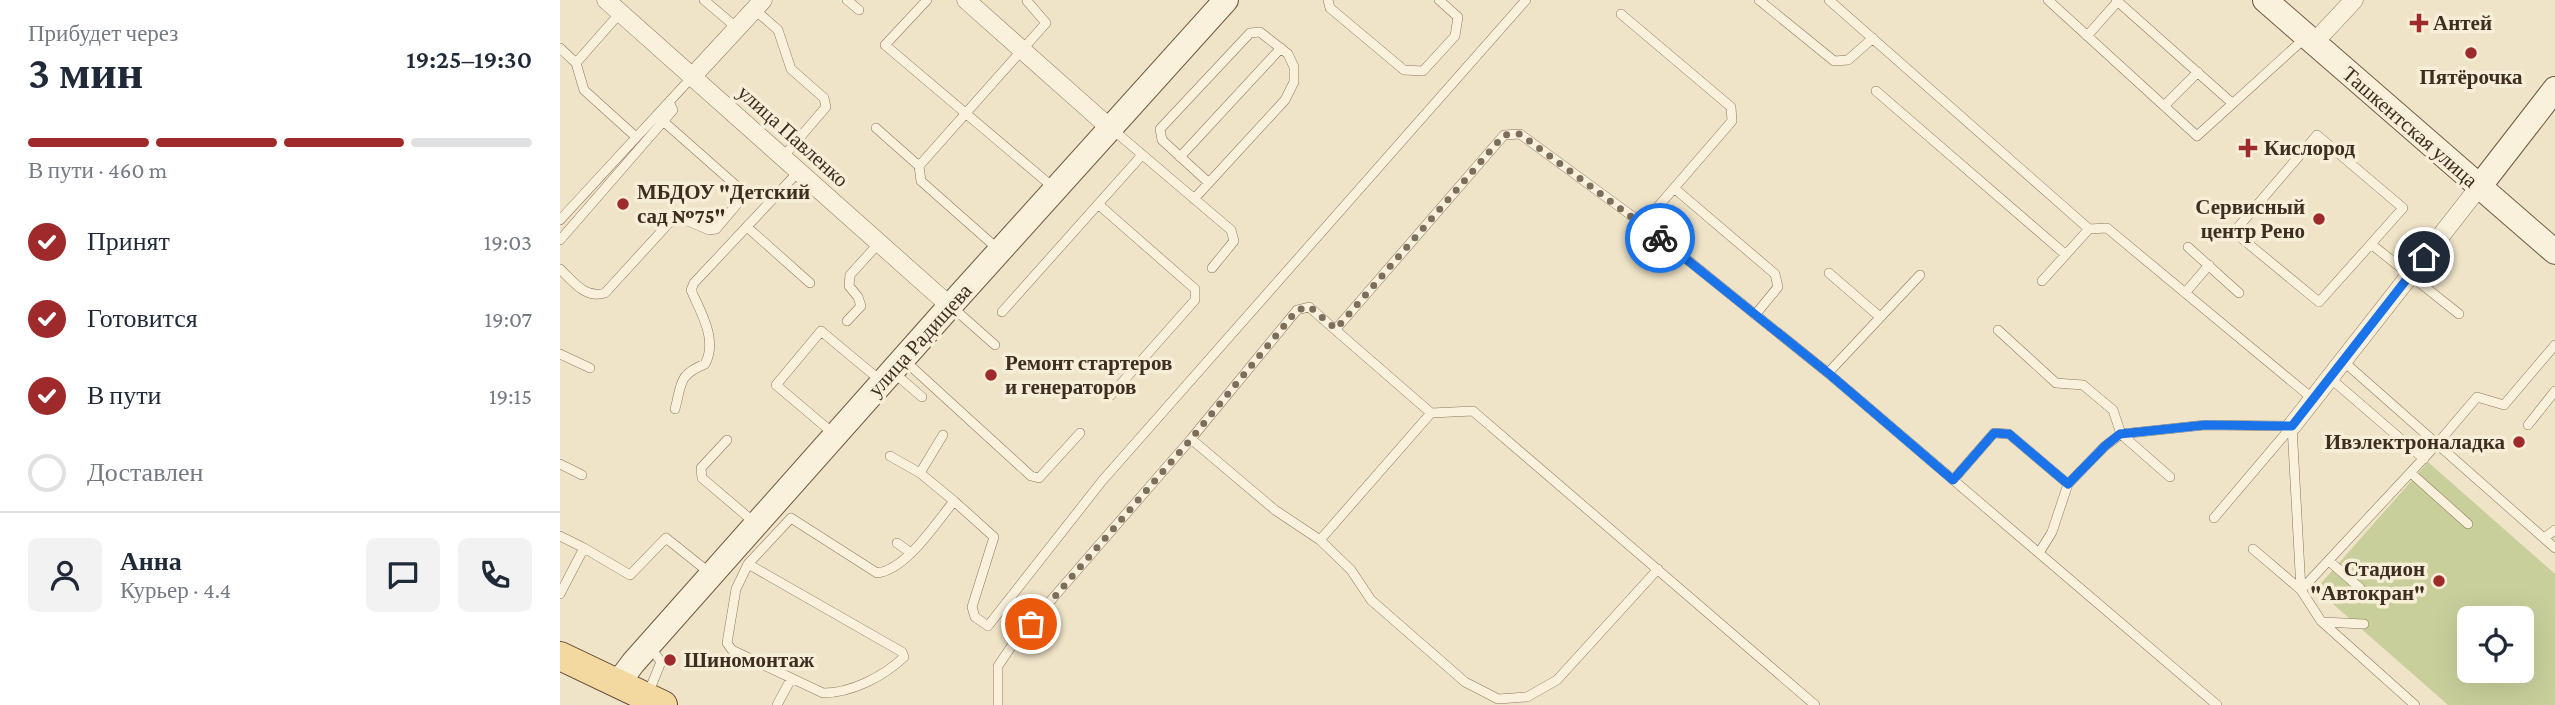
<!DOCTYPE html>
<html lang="ru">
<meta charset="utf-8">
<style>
:root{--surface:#fff;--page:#f2f2f3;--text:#1f2937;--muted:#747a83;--line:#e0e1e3;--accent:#9e2a2b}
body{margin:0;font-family:"Crimson Pro",serif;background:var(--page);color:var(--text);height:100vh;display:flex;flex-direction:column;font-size:26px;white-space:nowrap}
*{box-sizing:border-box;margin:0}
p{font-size:23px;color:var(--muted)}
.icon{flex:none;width:38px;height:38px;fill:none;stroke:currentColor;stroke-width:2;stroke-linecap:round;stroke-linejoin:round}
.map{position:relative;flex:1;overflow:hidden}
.sheet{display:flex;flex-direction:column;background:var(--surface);width:560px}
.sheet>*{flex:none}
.tools{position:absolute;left:1897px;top:606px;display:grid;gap:14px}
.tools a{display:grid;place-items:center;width:77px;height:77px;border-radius:10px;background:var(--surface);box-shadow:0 7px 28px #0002;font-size:35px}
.pin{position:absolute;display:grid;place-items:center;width:60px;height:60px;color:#fff;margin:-30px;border:4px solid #fff;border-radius:50%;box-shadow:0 2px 7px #0007}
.courier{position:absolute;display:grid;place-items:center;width:70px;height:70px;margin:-35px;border:5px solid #1a73e8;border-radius:50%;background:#fff;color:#222;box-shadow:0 2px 9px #0007}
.head em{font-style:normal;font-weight:600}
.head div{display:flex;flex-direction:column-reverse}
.head{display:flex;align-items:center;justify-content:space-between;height:119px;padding:0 28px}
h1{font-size:46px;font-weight:600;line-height:52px}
.bar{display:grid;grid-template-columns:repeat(4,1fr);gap:10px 7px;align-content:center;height:84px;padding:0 28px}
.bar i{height:9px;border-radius:5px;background:var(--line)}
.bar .active{background:var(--accent)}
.bar p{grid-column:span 4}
.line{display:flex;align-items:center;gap:18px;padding:0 28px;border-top:2px solid var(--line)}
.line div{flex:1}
.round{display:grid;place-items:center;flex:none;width:74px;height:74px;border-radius:10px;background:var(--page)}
ol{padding:0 28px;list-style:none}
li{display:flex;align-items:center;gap:21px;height:77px}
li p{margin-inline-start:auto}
li .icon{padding:7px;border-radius:50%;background:var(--accent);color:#fff;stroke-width:4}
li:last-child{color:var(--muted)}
li i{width:38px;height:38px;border:4px solid var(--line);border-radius:50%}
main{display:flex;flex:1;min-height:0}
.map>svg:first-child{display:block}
</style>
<main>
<section class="sheet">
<div class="head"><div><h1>3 мин</h1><p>Прибудет через</p></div><em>19:25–19:30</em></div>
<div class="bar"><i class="active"></i><i class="active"></i><i class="active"></i><i></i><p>В пути · 460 m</p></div>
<ol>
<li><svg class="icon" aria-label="check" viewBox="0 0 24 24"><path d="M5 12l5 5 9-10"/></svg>Принят<p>19:03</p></li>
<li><svg class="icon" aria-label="check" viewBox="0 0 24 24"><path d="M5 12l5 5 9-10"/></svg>Готовится<p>19:07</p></li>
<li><svg class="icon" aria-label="check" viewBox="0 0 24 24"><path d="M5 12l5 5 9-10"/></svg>В пути<p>19:15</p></li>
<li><i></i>Доставлен</li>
</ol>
<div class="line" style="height:126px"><a class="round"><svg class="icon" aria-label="person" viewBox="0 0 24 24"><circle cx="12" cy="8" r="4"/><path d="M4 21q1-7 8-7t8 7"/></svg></a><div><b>Анна</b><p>Курьер · 4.4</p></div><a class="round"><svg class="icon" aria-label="chat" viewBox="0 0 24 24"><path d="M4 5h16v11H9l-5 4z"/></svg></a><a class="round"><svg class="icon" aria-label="phone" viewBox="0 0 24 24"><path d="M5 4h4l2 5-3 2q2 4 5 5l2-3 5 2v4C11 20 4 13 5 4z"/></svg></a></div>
</section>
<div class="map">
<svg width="1995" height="705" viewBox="0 0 1995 705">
<rect width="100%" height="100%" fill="#f0e4c8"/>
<path fill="#c9cf9b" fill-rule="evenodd" d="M 1868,462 L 1995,574 L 1995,705 L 1888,705 L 1756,589 ZM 1909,618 L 1962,618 L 1962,670 L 1909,670 Z"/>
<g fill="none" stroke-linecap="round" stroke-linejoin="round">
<g stroke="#8d765c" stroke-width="10">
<path id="lane" d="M 144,0 L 177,28
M 287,0 L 299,10
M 367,0 L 325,45 L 494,188
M 768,0 L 770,8 L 844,70 L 863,71 L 895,36 L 898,17 L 879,0
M 1199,0 L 1274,61 L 1288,60 L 1313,38
M 1269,0 L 1529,229 L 1547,228 L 1753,399
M 1488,0 L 1637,136 L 1745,38
M 1556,0 L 1672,103
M 194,9 L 218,30 L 231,69 L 264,98 L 266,107 L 223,157
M 60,13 L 16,63 L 24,90 L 76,137
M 1061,14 L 1171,107 L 1172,121 L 1083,224
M 1527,36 L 1559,0
M 0,48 L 16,63
M 1316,91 L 1506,255
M 1605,105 L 1638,72
M 316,128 L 359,166 L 361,181 L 439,250
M 552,129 L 671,230 L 674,241 L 652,268
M 620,157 L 721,48
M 359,166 L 486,23 L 467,1
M 1114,188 L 1215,274 L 1218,287 L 1195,315
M 634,199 L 725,100 L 734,82 L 734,67 L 728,54 L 700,32 L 690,33 L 600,129 L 602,140 L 649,183
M 538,204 L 635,289 L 635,300 L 551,395
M 0,220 L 132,77
M 187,227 L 250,283
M 0,240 L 113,110 L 109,102
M 1811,244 L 1759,302 L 1674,232 L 1757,135 L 1843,208 L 1811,244 L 1899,314
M 1628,247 L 1679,293
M 0,269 C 14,282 25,299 45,293 L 109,223 L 121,218 L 149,230 L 156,229 L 183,197 L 180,189 L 103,121
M 1269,273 L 1320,317
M 1482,281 L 1529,229
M 1625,293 L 1649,265
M 392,307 L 435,345
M 442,312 L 582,155
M 287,321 L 301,306 L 298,297 L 289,286 L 290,275 L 319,243
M 776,329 L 944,135 L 960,134 L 1083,224 L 1268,373 L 1657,705
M 1438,330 L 1496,383 L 1523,385 L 1553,410 L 1561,434 L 1545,446 L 1508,484 L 1492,532 L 1479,553
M 0,354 L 30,368
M 344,360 L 471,476 L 479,478 L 520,433
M 1783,361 L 1995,548
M 333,372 L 362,397
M 1268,373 L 1360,275
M 1770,378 L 1864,459
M 115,409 C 122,383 118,375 145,364 C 158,340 141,313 131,290 L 134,283 L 239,171
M 871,413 L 760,540 L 791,570 L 811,600 L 905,682 L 938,699 L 967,697 L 997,680 L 1098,569
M 1968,425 L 1995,391
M 1732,426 L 1741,590
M 274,434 L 216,385 L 261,331 L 321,381
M 631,439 L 715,510 L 760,540
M 167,440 L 141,468 L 142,478 L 195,523
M 0,464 L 22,475
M 360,473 L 383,435
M 1851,473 L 1908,524
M 1610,477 L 1561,434 L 1645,425 L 1732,426
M 1393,480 L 1434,433 L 1449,434 L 1508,484
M 394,501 L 434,537 L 412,607 L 415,617 L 428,626 L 542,481 L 966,0
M 1654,518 L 1732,426
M 0,536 L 24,548
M 1984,538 L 1995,530
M 337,543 L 351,553
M 1693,549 L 1741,590 L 1761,621 L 1855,705
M 1769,561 L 1800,588
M 188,564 L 342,652 L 344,657 C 323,677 291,693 263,693 L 172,650 L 167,643 L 176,589 Z
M 188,564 L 231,518 L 317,573 C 346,570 376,523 394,501 L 360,473 L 330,456
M 1741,590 L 1877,444 L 1917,397 L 1944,405 L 1995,345
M 0,594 L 24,548 L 70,575 L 106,538 L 151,574
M 1763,622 L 1804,624
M 87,650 L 96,655 L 101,662 L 92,684
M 217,705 L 231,679
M 438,705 L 438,666 L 453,644 L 631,439 L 737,310 L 749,307 L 871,413 L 913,411 L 1255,705"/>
</g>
<g stroke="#8d765c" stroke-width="19">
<path id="street" d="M 46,0 L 390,306
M 406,0 L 550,128
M 1763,33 L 1794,0
M 132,77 L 203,0
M 1732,426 L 1919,187"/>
</g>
<g stroke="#6f573f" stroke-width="26">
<path id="secondary" d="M 1705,0 L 1995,252
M 1919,187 L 1995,89
M 58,683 L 73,663 L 390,306 L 666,0"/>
</g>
<g stroke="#5b4430" stroke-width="30">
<path id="primary" d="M 0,656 L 103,705"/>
</g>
<use href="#lane" stroke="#faf1dc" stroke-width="9"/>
<use href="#street" stroke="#faf1dc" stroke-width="18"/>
<use href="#secondary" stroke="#faf1dc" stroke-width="24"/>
<use href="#primary" stroke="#f3d9a0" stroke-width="28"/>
</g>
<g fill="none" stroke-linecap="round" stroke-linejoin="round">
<path stroke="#7c6e5b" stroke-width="7" stroke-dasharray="0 12.6" d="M 471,624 L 631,439 L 737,310 L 750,307 L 776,329 L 944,135 L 960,134 L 1100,238"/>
<path stroke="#1a73e8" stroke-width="9" d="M 1100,238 L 1268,373 L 1393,480 L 1434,433 L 1449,434 L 1508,484 L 1545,446 L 1560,434 L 1645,425 L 1732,426 L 1864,257"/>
</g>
<g fill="#9e2a2b" stroke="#f7eed8" stroke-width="2.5">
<path d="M1855.5 12.5h7v7h7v7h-7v7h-7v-7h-7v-7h7z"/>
<circle cx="1911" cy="53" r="7"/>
<path d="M1684.5 137.5h7v7h7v7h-7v7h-7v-7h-7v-7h7z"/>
<circle cx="63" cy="204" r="7"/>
<circle cx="1759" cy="219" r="7"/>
<circle cx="431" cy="375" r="7"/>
<circle cx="1959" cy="442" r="7"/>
<circle cx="1879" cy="581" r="7"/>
<circle cx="110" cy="660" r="7"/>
</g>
<g text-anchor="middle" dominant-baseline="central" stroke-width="7" stroke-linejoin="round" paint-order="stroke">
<g font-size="21" font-weight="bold" fill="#3d2e20" stroke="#f7eed8" text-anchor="start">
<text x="1873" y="23">Антей</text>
<text x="1911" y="77" text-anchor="middle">Пятёрочка</text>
<text x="1704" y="148">Кислород</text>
<text x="77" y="192">МБДОУ "Детский<tspan x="77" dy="24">сад №75"</tspan></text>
<text x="1745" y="207" text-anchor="end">Сервисный<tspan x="1745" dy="24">центр Рено</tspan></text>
<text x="445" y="363">Ремонт стартеров<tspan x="445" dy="24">и генераторов</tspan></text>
<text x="1945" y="442" text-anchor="end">Ивэлектроналадка</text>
<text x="1865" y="569" text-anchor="end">Стадион<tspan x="1865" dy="24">"Автокран"</tspan></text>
<text x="124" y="660">Шиномонтаж</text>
</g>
<g font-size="21" fill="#3d2e20" stroke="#f7eed8">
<text transform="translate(1850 127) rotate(41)">Ташкентская улица</text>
<text transform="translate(233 136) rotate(42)">улица Павленко</text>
<text transform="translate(360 340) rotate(-48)">улица Радищева</text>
</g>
</g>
</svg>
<div class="tools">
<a><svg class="icon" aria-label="locate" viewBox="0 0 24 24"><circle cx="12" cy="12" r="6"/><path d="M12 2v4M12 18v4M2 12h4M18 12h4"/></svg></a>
</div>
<div class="pin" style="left:471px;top:624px;background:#ea580c"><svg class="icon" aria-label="bag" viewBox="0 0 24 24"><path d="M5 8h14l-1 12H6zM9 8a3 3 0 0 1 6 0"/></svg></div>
<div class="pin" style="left:1864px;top:257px;background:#1f2937"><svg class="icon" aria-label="home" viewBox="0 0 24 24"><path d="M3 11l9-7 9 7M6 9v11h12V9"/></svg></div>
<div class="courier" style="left:1100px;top:238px"><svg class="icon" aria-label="bike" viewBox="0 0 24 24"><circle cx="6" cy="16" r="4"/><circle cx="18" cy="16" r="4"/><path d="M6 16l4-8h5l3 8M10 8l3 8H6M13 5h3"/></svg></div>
</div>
</main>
